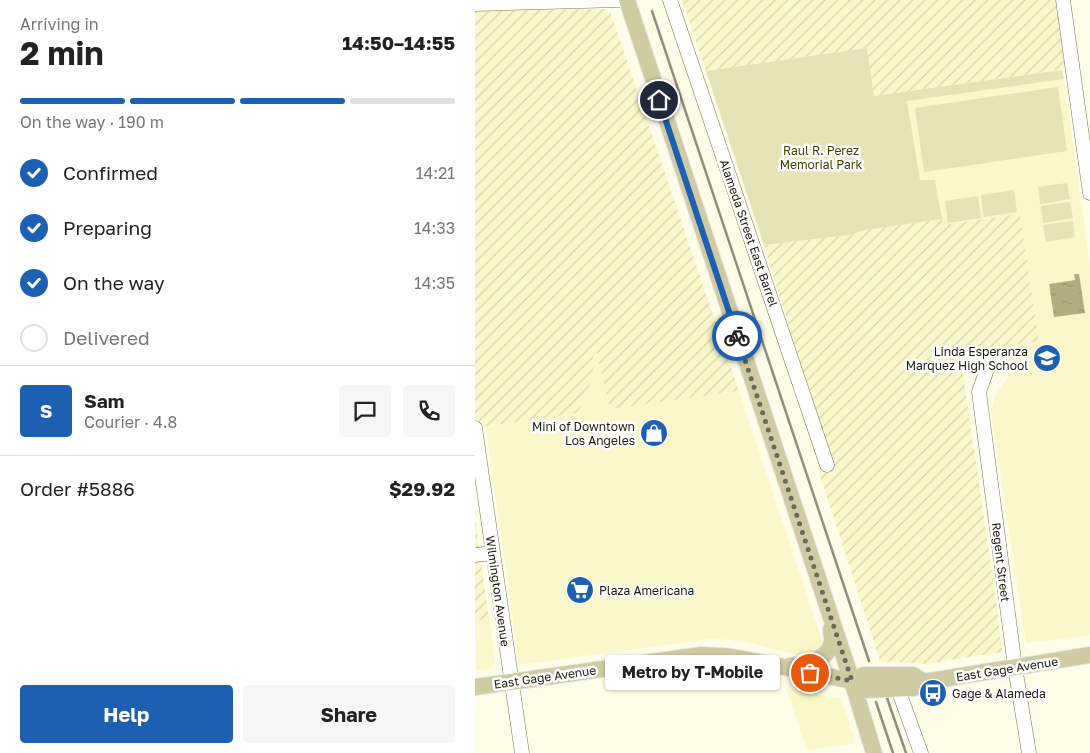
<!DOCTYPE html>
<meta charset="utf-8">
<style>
:root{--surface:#fff;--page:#f6f6f6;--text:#222;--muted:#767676;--line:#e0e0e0;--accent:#1d60b1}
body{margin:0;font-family:"Golos Text",sans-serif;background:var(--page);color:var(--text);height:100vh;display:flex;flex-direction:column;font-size:19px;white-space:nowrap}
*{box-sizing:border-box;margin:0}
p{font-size:16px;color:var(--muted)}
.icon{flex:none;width:28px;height:28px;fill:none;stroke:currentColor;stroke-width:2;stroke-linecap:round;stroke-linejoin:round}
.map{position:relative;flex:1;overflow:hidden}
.panel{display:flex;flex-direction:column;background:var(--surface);width:475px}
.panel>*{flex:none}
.pin{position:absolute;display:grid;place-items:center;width:42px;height:42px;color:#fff;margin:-21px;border:2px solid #fff;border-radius:50%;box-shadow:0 1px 5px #0007}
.courier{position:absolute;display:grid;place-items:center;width:50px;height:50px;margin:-25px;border:4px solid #1d60b1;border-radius:50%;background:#fff;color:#222;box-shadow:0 1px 6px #0007}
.bubble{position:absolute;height:35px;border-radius:5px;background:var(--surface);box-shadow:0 1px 4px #0004;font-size:16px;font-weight:700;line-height:35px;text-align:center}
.head em{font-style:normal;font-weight:700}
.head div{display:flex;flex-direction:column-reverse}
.head{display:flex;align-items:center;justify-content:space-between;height:85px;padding:0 20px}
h1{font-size:32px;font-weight:700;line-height:38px}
.bar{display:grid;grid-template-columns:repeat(4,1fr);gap:8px 5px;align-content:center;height:60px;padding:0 20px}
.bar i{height:6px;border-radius:4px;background:var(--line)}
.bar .on{background:var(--accent)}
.bar p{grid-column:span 4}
.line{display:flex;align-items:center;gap:12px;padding:0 20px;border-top:1px solid var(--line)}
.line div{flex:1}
.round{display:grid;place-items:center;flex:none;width:52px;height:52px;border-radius:5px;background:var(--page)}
ol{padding:0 20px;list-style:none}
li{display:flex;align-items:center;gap:15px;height:55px}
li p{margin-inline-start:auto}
li .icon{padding:5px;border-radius:50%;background:var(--accent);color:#fff;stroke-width:4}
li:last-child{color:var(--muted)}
li i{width:28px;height:28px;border:2px solid var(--line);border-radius:50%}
.action{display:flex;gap:10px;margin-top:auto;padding:10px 20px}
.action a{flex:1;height:58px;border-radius:5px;background:var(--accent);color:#fff;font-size:20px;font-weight:700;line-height:58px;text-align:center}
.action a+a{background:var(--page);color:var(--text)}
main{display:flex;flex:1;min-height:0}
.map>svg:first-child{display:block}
</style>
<main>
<section class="panel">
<div class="head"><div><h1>2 min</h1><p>Arriving in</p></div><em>14:50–14:55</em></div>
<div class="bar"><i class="on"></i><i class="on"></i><i class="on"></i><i></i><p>On the way · 190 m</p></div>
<ol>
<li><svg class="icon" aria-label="check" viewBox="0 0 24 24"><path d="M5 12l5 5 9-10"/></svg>Confirmed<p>14:21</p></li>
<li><svg class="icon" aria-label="check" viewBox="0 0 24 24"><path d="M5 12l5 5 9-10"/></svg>Preparing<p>14:33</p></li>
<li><svg class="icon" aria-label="check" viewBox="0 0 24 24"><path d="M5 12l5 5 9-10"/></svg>On the way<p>14:35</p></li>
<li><i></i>Delivered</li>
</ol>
<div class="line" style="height:90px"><b class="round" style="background:var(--accent);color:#fff">S</b><div><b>Sam</b><p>Courier · 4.8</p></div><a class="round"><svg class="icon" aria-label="chat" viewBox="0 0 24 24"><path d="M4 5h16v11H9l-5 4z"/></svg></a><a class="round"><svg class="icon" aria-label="phone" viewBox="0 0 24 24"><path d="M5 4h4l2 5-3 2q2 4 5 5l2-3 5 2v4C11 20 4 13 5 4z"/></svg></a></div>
<div class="line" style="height:65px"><div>Order #5886</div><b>$29.92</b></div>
<div class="action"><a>Help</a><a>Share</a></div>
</section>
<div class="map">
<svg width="615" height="753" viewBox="0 0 615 753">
<defs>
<pattern id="industrial-furrows" width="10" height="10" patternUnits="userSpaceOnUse" patternTransform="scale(1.25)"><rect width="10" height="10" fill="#fbf7ca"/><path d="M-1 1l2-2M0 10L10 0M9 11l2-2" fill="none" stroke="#d7d3ac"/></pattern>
<pattern id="water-ripples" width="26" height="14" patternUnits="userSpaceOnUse" patternTransform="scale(1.25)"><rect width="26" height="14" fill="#b2ad82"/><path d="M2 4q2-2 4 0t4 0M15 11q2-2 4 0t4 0" fill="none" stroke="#98946f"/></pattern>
</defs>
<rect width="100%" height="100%" fill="#fffce7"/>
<path fill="#fbf7ca" d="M 589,79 L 615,266 L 615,635 L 551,643 L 516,412 L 521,394 L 535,374 L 532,363 L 524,353 L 515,347 L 564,340 L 545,214 L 468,225 L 460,180 L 445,181 L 432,101 Z
M 121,350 L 135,409 L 264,391 L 346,637 L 346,644 L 343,651 L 330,657 L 263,640 L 234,639 L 44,665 L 11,427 L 103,413 L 115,385 L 118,369 L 118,351 Z
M 14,618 L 20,661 L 15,669 L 1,671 L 0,621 Z
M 311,688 L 366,699 L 380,740 L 377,744 L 332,750 Z"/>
<path fill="url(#industrial-furrows)" d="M 207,0 L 581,0 L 590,69 L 399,96 L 392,48 L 231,71 Z
M 131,9 L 136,14 L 264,391 L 135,409 L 121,350 L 118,351 L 118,369 L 115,385 L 103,413 L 0,428 L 0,11 Z
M 545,214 L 564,341 L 485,353 L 522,608 L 527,652 L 450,664 L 405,661 L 344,472 L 355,462 L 289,245 L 374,235 L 390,230 L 467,219 L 468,225 Z
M 0,519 L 14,618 L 0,621 Z"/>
<path fill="#e7e2b8" d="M 392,48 L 399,96 L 587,70 L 589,79 L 432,101 L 445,180 L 460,180 L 467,219 L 390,230 L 374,235 L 289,245 L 231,71 Z
M 583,87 L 592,151 L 449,172 L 440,108 Z
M 592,183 L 595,199 L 565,204 L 563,187 Z
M 539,190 L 542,212 L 509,217 L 506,195 Z
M 503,196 L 506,218 L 473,223 L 470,201 Z
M 595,202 L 598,218 L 568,223 L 566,206 Z
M 598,221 L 600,237 L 571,242 L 568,225 Z"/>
<path fill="url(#water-ripples)" d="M 599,274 L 604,274 L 610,313 L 579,317 L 574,284 L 600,280 Z"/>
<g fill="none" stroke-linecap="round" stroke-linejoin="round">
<g stroke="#797555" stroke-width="15">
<path id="minor" d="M 195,0 L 352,465
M 588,0 L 615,193
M 0,4 L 144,0
M 511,372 L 504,392 L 540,667 L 554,753
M 0,428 L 47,753
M 0,555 L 18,553
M 423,689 L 446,753"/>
</g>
<g stroke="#e8e8e7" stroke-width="18">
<path id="major" d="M 152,0 L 377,681 L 399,753
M 314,666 C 328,665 351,661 356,645 C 358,641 356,634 356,629
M 409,675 L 438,675 L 449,682
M 0,687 L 226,655 L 249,656 L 269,659 L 377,681 L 383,686
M 413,689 L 439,688 L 449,682 L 615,655"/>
</g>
<use href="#minor" stroke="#fff" stroke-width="14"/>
<use href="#major" stroke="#d0cba2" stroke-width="16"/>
<path stroke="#918e7d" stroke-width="2.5" d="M 177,11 L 394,661
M 412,698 L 431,753
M 401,702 L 418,753"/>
<g stroke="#e8e8e7" stroke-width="18" stroke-linecap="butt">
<path id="major-bridge" d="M 385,677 L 389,675 L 409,675
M 389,690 L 413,689"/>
</g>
<use href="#major-bridge" stroke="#d0cba2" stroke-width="16"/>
</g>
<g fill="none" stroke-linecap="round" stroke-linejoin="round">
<path stroke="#6b6959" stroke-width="5" stroke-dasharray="0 9" d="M 262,336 L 377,681 L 335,673"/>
<path stroke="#1d60b1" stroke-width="6" d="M 184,100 L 262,336"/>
</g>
<defs>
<g id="school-disc" transform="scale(1.4375)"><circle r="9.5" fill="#1d60b1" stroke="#fff"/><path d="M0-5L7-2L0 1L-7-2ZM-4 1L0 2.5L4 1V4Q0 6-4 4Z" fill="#fff"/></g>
<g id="shop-disc" transform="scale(1.4375)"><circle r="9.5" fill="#1d60b1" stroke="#fff"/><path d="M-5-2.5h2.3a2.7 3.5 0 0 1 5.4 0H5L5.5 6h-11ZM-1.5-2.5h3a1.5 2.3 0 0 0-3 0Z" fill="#fff"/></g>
<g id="supermarket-disc" transform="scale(1.4375)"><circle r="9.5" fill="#1d60b1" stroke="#fff"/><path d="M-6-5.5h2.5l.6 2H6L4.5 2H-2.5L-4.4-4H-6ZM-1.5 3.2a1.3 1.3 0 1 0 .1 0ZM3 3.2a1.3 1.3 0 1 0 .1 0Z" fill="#fff"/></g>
<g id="bus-disc" transform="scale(1.4375)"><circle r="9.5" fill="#1d60b1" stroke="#fff"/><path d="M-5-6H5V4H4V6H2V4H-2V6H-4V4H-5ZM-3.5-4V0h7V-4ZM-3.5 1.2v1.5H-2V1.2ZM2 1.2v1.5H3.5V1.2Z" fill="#fff"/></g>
</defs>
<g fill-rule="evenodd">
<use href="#school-disc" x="572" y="358"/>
<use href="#shop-disc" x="179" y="433"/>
<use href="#supermarket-disc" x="105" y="590"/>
<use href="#bus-disc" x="458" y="693"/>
</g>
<g text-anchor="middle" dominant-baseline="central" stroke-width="5" stroke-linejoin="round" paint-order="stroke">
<g font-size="12" fill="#433d04" stroke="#fff">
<text x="346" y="150">Raul R. Perez<tspan x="346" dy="14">Memorial Park</tspan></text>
</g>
<g font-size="12" fill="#1c1a0d" stroke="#fff">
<text transform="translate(274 233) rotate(71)">Alameda Street East Barrel</text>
<text transform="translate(526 562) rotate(83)">Regent Street</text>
<text transform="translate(23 591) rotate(82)">Wilmington Avenue</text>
<text transform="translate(532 669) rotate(-9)">East Gage Avenue</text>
<text transform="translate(70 677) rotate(-8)">East Gage Avenue</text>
</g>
<g font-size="12" fill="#1c1a0d" stroke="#fff" text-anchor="end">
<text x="553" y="351">Linda Esperanza<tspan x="553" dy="14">Marquez High School</tspan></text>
<text x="160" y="426">Mini of Downtown<tspan x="160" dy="14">Los Angeles</tspan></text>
<text x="124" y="590" text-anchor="start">Plaza Americana</text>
<text x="477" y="693" text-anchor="start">Gage &amp; Alameda</text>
</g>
</g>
</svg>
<div class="pin" style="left:335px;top:673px;background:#ea580c"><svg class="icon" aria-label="bag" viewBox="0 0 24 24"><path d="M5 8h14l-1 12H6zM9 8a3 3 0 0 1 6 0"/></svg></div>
<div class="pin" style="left:184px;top:100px;background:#1f2937"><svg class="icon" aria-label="home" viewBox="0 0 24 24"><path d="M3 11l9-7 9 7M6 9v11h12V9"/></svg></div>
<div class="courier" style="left:262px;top:336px"><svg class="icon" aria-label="bike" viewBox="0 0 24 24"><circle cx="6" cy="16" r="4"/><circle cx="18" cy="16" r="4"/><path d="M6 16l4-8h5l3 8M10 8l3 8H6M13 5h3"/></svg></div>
<div class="bubble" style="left:130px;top:655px;width:175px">Metro by T-Mobile</div>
</div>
</main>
